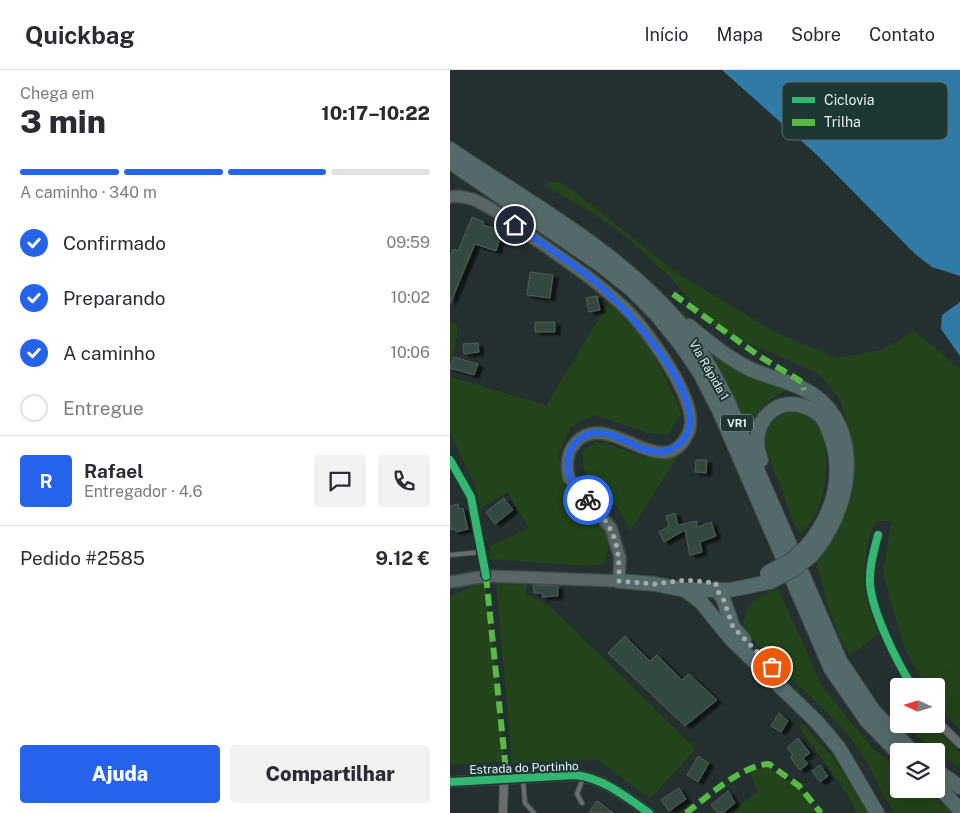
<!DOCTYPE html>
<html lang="pt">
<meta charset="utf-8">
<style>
:root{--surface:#fff;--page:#f2f2f3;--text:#2b2b33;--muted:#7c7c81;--line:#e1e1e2;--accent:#2563eb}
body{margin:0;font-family:"Public Sans",sans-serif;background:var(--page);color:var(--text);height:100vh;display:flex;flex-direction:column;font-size:19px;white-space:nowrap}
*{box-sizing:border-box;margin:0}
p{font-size:16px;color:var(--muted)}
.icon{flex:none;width:28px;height:28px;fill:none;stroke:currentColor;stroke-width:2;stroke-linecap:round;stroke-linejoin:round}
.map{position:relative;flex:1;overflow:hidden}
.panel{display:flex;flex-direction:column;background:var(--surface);width:450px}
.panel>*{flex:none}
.needle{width:32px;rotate:274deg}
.fabs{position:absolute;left:440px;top:608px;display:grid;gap:10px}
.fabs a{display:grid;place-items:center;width:55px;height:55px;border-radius:5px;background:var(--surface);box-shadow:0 5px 20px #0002;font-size:25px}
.pin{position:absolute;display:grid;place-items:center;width:42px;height:42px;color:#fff;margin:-21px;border:2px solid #fff;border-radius:50%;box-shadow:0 1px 5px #0007}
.courier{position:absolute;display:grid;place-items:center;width:50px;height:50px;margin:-25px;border:4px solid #2563eb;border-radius:50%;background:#fff;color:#222;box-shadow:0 1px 6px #0007}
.head em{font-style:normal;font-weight:800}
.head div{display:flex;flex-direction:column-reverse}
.head{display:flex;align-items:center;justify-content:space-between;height:85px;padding:0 20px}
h1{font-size:32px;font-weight:800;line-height:38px}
.bar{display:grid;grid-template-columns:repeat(4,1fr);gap:8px 5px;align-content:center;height:60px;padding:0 20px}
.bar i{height:6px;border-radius:4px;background:var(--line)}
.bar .current{background:var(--accent)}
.bar p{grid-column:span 4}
.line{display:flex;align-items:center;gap:12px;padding:0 20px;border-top:1px solid var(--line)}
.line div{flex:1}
.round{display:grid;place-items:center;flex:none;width:52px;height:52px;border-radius:5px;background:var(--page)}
ol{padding:0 20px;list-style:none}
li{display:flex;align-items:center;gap:15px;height:55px}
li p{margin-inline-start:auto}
li .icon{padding:5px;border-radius:50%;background:var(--accent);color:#fff;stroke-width:4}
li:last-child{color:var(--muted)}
li i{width:28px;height:28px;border:2px solid var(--line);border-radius:50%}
.primary-button{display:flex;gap:10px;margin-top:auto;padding:10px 20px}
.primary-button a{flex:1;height:58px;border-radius:5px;background:var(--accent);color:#fff;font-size:20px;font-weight:800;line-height:58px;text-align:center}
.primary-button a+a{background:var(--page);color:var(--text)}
header{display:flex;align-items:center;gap:30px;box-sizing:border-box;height:70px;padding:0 25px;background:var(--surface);border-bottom:1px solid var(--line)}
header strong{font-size:24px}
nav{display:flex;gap:28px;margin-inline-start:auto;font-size:18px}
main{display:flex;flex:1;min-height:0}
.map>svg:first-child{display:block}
</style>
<header>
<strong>Quickbag</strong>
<nav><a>Início</a><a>Mapa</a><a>Sobre</a><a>Contato</a></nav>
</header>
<main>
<section class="panel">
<div class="head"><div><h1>3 min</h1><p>Chega em</p></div><em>10:17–10:22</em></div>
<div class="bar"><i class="current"></i><i class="current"></i><i class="current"></i><i></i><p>A caminho · 340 m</p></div>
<ol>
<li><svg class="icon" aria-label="check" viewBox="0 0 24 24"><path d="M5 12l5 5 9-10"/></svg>Confirmado<p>09:59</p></li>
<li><svg class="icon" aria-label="check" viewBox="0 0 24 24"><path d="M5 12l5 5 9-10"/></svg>Preparando<p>10:02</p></li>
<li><svg class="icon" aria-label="check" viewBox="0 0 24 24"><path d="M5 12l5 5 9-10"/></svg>A caminho<p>10:06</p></li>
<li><i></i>Entregue</li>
</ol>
<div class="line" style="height:90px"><b class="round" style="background:var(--accent);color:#fff">R</b><div><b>Rafael</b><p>Entregador · 4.6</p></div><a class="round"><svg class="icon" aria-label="chat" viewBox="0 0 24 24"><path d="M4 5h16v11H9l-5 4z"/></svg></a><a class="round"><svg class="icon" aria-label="phone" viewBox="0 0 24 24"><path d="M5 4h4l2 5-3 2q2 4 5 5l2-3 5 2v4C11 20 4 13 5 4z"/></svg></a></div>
<div class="line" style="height:65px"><div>Pedido #2585</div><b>9.12 €</b></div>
<div class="primary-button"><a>Ajuda</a><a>Compartilhar</a></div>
</section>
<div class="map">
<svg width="510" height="743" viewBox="0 0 510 743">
<defs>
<filter id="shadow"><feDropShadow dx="5" dy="3" stdDeviation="1" flood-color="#0009"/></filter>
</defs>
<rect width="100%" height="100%" fill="#243030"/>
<path fill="#23431a" d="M 101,112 L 111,113 L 133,128 L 224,201 L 327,263 L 386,288 L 432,280 L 464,261 L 510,299 L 510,659 L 486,634 L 486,616 L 475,616 L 454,577 L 433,504 L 441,451 L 426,451 C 415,471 412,503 416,526 C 418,538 425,551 429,563 L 400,586 C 382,557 374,524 366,490 L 382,465 L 400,407 L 401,369 L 391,331 L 368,303 L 273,262 L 254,247 L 223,210 L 180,170 L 147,146 L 94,115 Z
M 161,229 C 193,262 215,301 231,344 L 218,365 L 199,363 L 143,345 L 120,358 L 108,386 C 112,396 114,411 121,419 C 139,442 172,459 153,494 L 136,496 L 40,489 L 40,476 L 79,458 L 57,422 L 31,438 L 24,413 L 0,363 L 0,250 L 8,256 L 0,307 L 96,335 Z
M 256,276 L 343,318 C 317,328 310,336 302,362 Z
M 351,339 C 384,355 379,412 367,441 C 364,449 356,457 351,463 C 342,456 338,436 334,425 C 320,390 293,349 351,339 Z
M 146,372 L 162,375 L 192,387 L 229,384 L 180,461 C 176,454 173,446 169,440 C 150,415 130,416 133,380 Z
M 36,511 L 55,691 L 0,695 L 0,526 Z
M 46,514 L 76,515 L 76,524 L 101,537 L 246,679 L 200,729 L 148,690 L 62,693 Z
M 328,518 L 372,616 L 421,677 L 449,700 L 449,719 L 472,719 L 505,743 L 444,743 L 416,691 L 396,662 L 293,560 C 296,531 303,530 328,518 Z
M 351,652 L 385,690 L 418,743 L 407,743 L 396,722 L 350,659 Z
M 455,654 L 482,654 L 510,683 L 510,698 L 474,673 Z
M 317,697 L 348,717 L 366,742 L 279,743 L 308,722 L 300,702 Z"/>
<path fill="#2f7ba6" d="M 272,0 L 510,0 L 510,206 L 482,197 L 465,184 L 366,84 Z
M 510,232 L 510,286 L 491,259 L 492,245 Z"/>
<path fill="#334842" stroke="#535d5a" filter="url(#shadow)" d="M 22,147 L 34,152 L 33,155 L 52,161 L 46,181 L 25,174 L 0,234 L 0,187 L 3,179 L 8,181 Z
M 80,202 L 103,205 L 100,228 L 77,225 Z
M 147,226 L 150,240 L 139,242 L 136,228 Z
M 85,252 L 105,252 L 105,262 L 85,262 Z
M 28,273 L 29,282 L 14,284 L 13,274 Z
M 4,287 L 28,294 L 24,305 L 0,298 Z
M 246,390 L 257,390 L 256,403 L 245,402 Z
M 54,428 L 63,440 L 45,454 L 36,442 Z
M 8,434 L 9,439 L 13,438 L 18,459 L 6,462 L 5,459 L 1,460 L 0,454 L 0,436 Z
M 225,443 L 228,455 L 247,451 L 247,457 L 261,452 L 266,466 L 250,472 L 252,482 L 240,485 L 235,460 L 214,472 L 209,462 L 219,456 L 216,446 Z
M 83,515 L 108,516 L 108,526 L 92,527 L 92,523 L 84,523 Z
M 175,566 L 200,591 L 207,585 L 232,610 L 239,604 L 267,630 L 235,656 L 158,583 Z
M 329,643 L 338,651 L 331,662 L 321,656 Z
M 348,668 L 360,683 L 353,688 L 358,694 L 350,700 L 340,687 L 343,685 L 337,678 Z
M 248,686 L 259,693 L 248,712 L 237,705 Z
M 370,695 L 378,706 L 370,712 L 362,701 Z
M 229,718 L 236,729 L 219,741 L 211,730 Z
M 278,721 L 285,733 L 273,743 L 268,743 L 261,735 Z
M 147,731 L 164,743 L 139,743 Z"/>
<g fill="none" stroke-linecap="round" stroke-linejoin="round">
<g stroke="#404b4a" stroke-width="6">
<path id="service" d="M 0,485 L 32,482
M 73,710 L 75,733 L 84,743
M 132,733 L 127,724 L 133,708"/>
</g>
<g stroke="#404b4a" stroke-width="10">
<path id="minor" d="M 0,390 L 21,427 L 36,506
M 428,465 C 424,481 419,497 420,514 C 422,542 447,592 462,616
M 486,650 L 510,674
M 53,743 L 54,709"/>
</g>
<g stroke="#404b4a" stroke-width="12">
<path id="tertiary" d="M 0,712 L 126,705 C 155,709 176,727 199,743"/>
</g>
<g stroke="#404b4a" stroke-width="14">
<path id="secondary" d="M 0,127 C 9,125 21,128 29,132 C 49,142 68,157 86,170 C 118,192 151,214 179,242 C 198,262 250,332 239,361 C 216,419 159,337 126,372 C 116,383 116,395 119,408 L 161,458 L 170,488 L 169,511 L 36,506 L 0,512"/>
</g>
<g stroke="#404b4a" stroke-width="16">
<path id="trunk" d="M 0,79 C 78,132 166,179 228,251 C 249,276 264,304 278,332 L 390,591 L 423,640 L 462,681
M 0,92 L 152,196 L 182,220 L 206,244 L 231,275 L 250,303 L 269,340 L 381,599 L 417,651 L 449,684
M 239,256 C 258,271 276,287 298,298 C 319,308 346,312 365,326 C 417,365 398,445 361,486
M 311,390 C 296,354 328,319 364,341 C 375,347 378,359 382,370 C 394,409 382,446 356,477
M 169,511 L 205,514 L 235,520 L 280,520 L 320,512
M 266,519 L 273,528 L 283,557 L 294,570
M 235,520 L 251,532 L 281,569 L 367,652 L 389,678 L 427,743
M 486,700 L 510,717
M 489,717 L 510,740"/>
</g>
<use href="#service" stroke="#656e6d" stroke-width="4"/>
<use href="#minor" stroke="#656e6d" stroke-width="8"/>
<use href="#tertiary" stroke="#656e6d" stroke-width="10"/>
<use href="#secondary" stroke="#586666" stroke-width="11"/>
<use href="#trunk" stroke="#54696a" stroke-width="14"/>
<g stroke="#404b4a" stroke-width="16" stroke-linecap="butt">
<path id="trunk-bridge" d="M 317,503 L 340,491 L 356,477
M 320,512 L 343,500 L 361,486"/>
</g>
<use href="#trunk-bridge" stroke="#54696a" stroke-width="14"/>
<path stroke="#58b947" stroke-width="6" stroke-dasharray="12 6" stroke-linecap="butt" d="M 223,224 L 309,286 L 352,312 L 354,320
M 36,506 L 55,691 L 54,709
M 236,743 C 257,727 292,695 319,694 L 349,716 L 371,743"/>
<g stroke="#1e3634" stroke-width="11">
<path id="cycleway" d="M 0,390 L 21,427 L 36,506
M 428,465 C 424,481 419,497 420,514 C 422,542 447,592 462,616
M 0,712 L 126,705 C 155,709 176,727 199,743"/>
</g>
<use href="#cycleway" stroke="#33b770" stroke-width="8"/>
</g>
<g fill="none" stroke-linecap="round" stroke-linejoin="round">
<path stroke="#a0adac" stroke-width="5" stroke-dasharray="0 9" d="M 138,430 C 164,457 170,473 169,511 L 205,514 L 236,510 L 266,513 L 266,519 L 273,528 L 283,557 L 322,597"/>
<path stroke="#2563eb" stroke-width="6" d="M 65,155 C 91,173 118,190 142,209 C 171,232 279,344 225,377 C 192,397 165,348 132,367 C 126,371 121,378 119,384 C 113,405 125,417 138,430"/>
</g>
<g text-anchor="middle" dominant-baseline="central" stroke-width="4" stroke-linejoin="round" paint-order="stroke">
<rect fill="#1e3634" stroke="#a8b9b7" stroke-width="1" x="271" y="344.5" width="32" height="17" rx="4"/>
<g font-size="11" font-weight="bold" fill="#e3f1ef">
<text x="287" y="353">VR1</text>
</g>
<g font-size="12" fill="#e3f1ef" stroke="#1e3634">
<text transform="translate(259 300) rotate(60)">Via Rápida 1</text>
<text transform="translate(74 698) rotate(-2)">Estrada do Portinho</text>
</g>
</g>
<rect x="332" y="12" width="166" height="58" rx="8" fill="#1e3634" stroke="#596e6c" stroke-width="1"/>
<rect x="342" y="27" width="23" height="6" fill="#33b770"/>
<rect x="342" y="49" width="23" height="7" fill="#58b947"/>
<g font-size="14" fill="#e3f1ef">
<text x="374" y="35">Ciclovia</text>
<text x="374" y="57">Trilha</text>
</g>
</svg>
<div class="fabs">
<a><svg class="needle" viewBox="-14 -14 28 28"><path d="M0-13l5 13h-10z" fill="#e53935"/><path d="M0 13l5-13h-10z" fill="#7c7c81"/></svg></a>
<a><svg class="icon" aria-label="layers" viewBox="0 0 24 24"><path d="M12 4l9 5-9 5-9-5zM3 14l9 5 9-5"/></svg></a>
</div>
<div class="pin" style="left:322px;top:597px;background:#ea580c"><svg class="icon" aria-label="bag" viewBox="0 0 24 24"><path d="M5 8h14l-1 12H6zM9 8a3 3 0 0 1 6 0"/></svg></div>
<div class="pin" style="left:65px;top:155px;background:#1f2937"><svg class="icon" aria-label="home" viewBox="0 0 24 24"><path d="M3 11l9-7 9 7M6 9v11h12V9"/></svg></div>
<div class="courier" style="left:138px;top:430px"><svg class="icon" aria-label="bike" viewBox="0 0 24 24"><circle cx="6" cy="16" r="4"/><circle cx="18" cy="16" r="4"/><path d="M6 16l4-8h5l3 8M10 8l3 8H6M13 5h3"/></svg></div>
</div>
</main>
